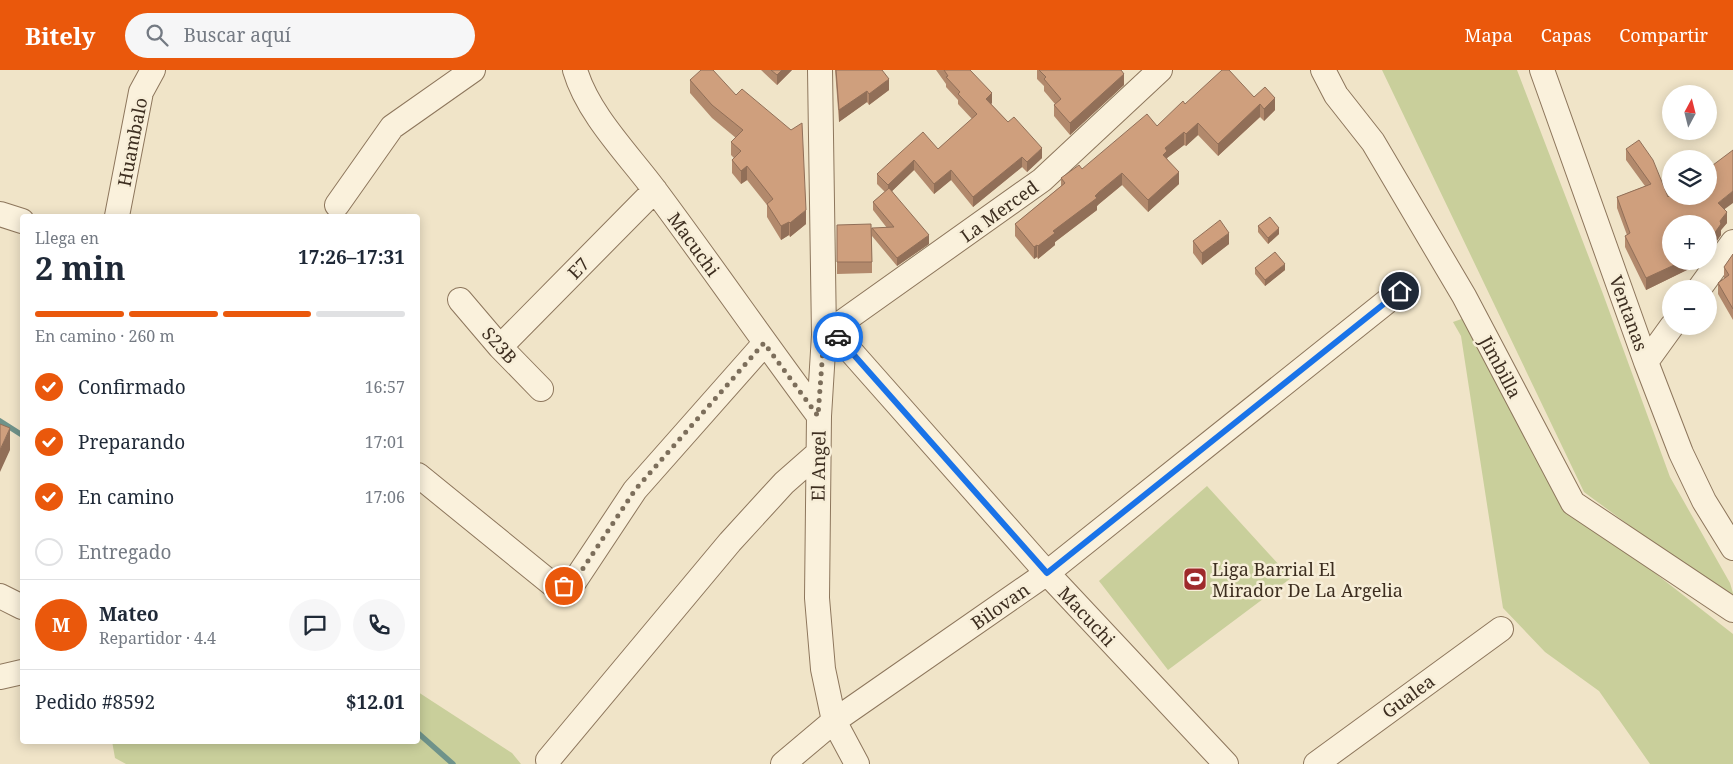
<!DOCTYPE html>
<html lang="es">
<meta charset="utf-8">
<style>
:root{--surface:#fff;--page:#f6f6f7;--text:#1f2937;--muted:#747a83;--line:#e0e1e3;--accent:#ea580c}
body{margin:0;font-family:"Noto Serif",serif;background:var(--page);color:var(--text);height:100vh;display:flex;flex-direction:column;font-size:19px;white-space:nowrap}
*{box-sizing:border-box;margin:0}
p{font-size:16px;color:var(--muted)}
.icon{flex:none;width:28px;height:28px;fill:none;stroke:currentColor;stroke-width:2;stroke-linecap:round;stroke-linejoin:round}
.map{position:relative;flex:1;overflow:hidden}
.drawer{position:absolute;left:20px;top:144px;width:400px;height:530px;display:flex;flex-direction:column;background:var(--surface);border-radius:5px;box-shadow:0 2px 12px #0003}
.drawer>*{flex:none}
.needle{width:32px;rotate:7deg}
.buttons{position:absolute;left:1662px;top:15px;display:grid;gap:10px}
.buttons a{display:grid;place-items:center;width:55px;height:55px;border-radius:50%;background:var(--surface);box-shadow:0 2px 12px #0003;font-size:25px}
.pin{position:absolute;display:grid;place-items:center;width:42px;height:42px;color:#fff;margin:-21px;border:2px solid #fff;border-radius:50%;box-shadow:0 1px 5px #0007}
.courier{position:absolute;display:grid;place-items:center;width:50px;height:50px;margin:-25px;border:4px solid #1a73e8;border-radius:50%;background:#fff;color:#222;box-shadow:0 1px 6px #0007}
.head em{font-style:normal;font-weight:700}
.head div{display:flex;flex-direction:column-reverse}
.head{display:flex;align-items:center;justify-content:space-between;height:85px;padding:0 15px}
h1{font-size:32px;font-weight:700;line-height:38px}
.bar{display:grid;grid-template-columns:repeat(4,1fr);gap:8px 5px;align-content:center;height:60px;padding:0 15px}
.bar i{height:6px;border-radius:4px;background:var(--line)}
.bar .selected{background:var(--accent)}
.bar p{grid-column:span 4}
.line{display:flex;align-items:center;gap:12px;padding:0 15px;border-top:1px solid var(--line)}
.line div{flex:1}
.round{display:grid;place-items:center;flex:none;width:52px;height:52px;border-radius:26px;background:var(--page)}
ol{padding:0 15px;list-style:none}
li{display:flex;align-items:center;gap:15px;height:55px}
li p{margin-inline-start:auto}
li .icon{padding:5px;border-radius:50%;background:var(--accent);color:#fff;stroke-width:4}
li:last-child{color:var(--muted)}
li i{width:28px;height:28px;border:2px solid var(--line);border-radius:50%}
header{display:flex;align-items:center;gap:30px;box-sizing:border-box;height:70px;padding:0 25px;background:var(--accent);color:#fff}
header strong{font-size:24px}
nav{display:flex;gap:28px;margin-inline-start:auto;font-size:18px}
.search{width:350px;height:45px;background:var(--page);display:flex;align-items:center;gap:12px;box-sizing:border-box;padding:0 18px;border-radius:28px;color:var(--muted);font-size:19px}
.map>svg:first-child{display:block}
</style>
<header>
<strong>Bitely</strong>
<div class="search"><svg class="icon" aria-label="search" viewBox="0 0 24 24"><circle cx="10" cy="10" r="6"/><path d="M15 15l6 6"/></svg>Buscar aquí</div>
<nav><a>Mapa</a><a>Capas</a><a>Compartir</a></nav>
</header>
<div class="map">
<svg width="1733" height="694" viewBox="0 0 1733 694">
<rect width="100%" height="100%" fill="#f0e4c8"/>
<path fill="#c9cf9b" d="M 1382,0 L 1517,0 L 1603,224 L 1670,407 L 1730,513 L 1733,523 L 1733,532 L 1584,422 Z
M 1473,245 L 1569,436 L 1733,564 L 1733,694 L 1650,694 L 1599,621 L 1545,582 L 1503,538 L 1461,266 L 1453,252 Z
M 1207,416 L 1291,508 L 1168,600 L 1099,511 Z
M 418,622 L 512,683 L 521,694 L 126,694 L 115,688 L 112,671 L 418,671 Z"/>
<g fill="none" stroke-linecap="round" stroke-linejoin="round">
<path stroke="#6f938a" stroke-width="5.5" d="M 0,351 L 22,365
M 418,663 L 453,694"/>
<g stroke="#8d765c" stroke-width="26">
<path id="minor" d="M 575,0 C 588,44 627,83 654,119 C 710,194 763,271 819,346
M 820,0 L 824,265 L 819,346 L 817,528 L 823,599 L 834,651 L 857,694
M 1323,0 L 1336,25 L 1373,72 L 1464,226 L 1573,433 L 1733,540
M 1542,0 L 1646,292 L 1681,383 L 1704,431 L 1733,478
M 337,135 L 392,57 L 473,0
M 0,144 L 22,151
M 117,146 L 141,22 L 153,0
M 1699,219 L 1733,172
M 460,230 L 500,277 L 541,319
M 832,260 L 1047,503 L 1226,694
M 824,265 L 1042,110 L 1160,0
M 500,277 L 655,120
M 1646,292 L 1672,256
M 418,405 L 552,514 L 564,516 L 574,512 L 635,420 L 765,273
M 0,526 L 22,537
M 0,607 L 22,602
M 548,690 L 730,472 L 784,413 L 817,384
M 783,694 L 834,651 L 1047,503 L 1400,221
M 1316,694 L 1501,559"/>
</g>
<use href="#minor" stroke="#faf1dc" stroke-width="24"/>
</g>
<path fill="#b2896c" d="M 713,0 L 806,154 L 790,167 L 789,165 L 781,170 L 767,147 L 767,135 L 747,110 L 741,114 L 732,103 L 732,90 L 734,88 L 731,85 L 731,72 L 736,68 L 712,48 L 690,23 L 690,10 Z
M 761,0 L 792,0 L 777,15 Z
M 835,0 L 882,0 L 889,20 L 869,35 L 867,32 L 839,52 Z
M 936,0 L 970,0 L 992,33 L 991,34 L 1042,88 L 1027,102 L 1022,97 L 973,137 L 951,110 L 934,124 L 914,100 L 892,121 L 929,174 L 897,196 L 872,166 L 872,203 L 837,204 L 837,155 L 872,158 L 887,158 L 873,140 L 873,132 L 885,122 L 877,114 L 877,104 L 938,79 L 972,49 L 958,34 L 958,30 L 946,17 L 946,14 Z
M 1037,0 L 1121,0 L 1124,15 L 1070,65 L 1054,46 L 1054,35 L 1055,34 L 1044,21 L 1044,16 L 1037,9 Z
M 1254,27 L 1275,40 L 1264,51 L 1260,47 L 1218,86 L 1198,65 L 1186,76 L 1184,75 L 1167,88 L 1179,114 L 1148,142 L 1122,115 L 1099,134 L 1097,136 L 1097,140 L 1055,172 L 1055,175 L 1038,189 L 1037,187 L 1034,189 L 1015,166 L 1015,154 L 1061,116 L 1061,108 L 1082,99 L 1157,56 L 1185,34 Z
M 1626,79 L 1668,127 L 1724,139 L 1727,153 L 1721,160 L 1721,165 L 1709,182 L 1709,154 L 1671,191 L 1700,191 L 1689,199 L 1646,220 L 1625,177 L 1625,166 L 1627,165 L 1617,138 L 1617,127 L 1645,116 L 1626,90 Z
M 1258,156 L 1279,164 L 1268,174 L 1258,162 Z
M 1193,171 L 1229,174 L 1202,195 L 1193,183 Z
M 1733,184 L 1733,250 L 1718,224 L 1718,213 L 1724,209 L 1724,197 Z
M 1255,198 L 1285,200 L 1265,216 L 1255,204 Z"/>
<path fill="#916f58" d="M 782,0 L 792,0 L 777,15 L 777,5 Z
M 1124,4 L 1124,15 L 1070,65 L 1070,53 Z
M 889,9 L 889,20 L 869,35 L 869,24 Z
M 867,21 L 867,32 L 839,52 L 839,40 Z
M 992,23 L 992,33 L 986,39 L 986,29 Z
M 1275,28 L 1275,40 L 1264,51 L 1264,39 Z
M 1260,34 L 1260,47 L 1218,86 L 1218,74 Z
M 1198,53 L 1198,65 L 1186,76 L 1186,64 Z
M 1184,62 L 1184,75 L 1167,88 L 1167,93 L 1163,85 L 1165,78 Z
M 1042,78 L 1042,88 L 1027,102 L 1027,92 Z
M 1022,87 L 1022,97 L 973,137 L 973,127 Z
M 914,90 L 914,100 L 888,125 L 888,115 Z
M 747,96 L 747,110 L 741,114 L 741,101 Z
M 951,100 L 951,110 L 934,124 L 934,114 Z
M 1179,102 L 1179,114 L 1148,142 L 1148,130 Z
M 1122,103 L 1122,115 L 1099,134 L 1097,136 L 1097,140 L 1055,172 L 1055,175 L 1038,189 L 1038,176 L 1053,161 Z
M 1733,121 L 1733,133 L 1718,144 L 1718,133 Z
M 806,140 L 806,154 L 790,167 L 790,153 Z
M 1727,142 L 1727,153 L 1721,160 L 1721,165 L 1709,182 L 1709,171 L 1720,151 Z
M 789,152 L 789,165 L 781,170 L 781,156 Z
M 1279,158 L 1279,164 L 1268,174 L 1268,168 Z
M 1229,163 L 1229,174 L 1202,195 L 1202,183 Z
M 929,165 L 929,174 L 897,196 L 897,188 Z
M 1037,175 L 1037,187 L 1034,189 L 1034,177 Z
M 1683,191 L 1700,191 L 1689,199 L 1646,220 L 1646,208 Z
M 1285,194 L 1285,200 L 1265,216 L 1265,210 Z
M 10,358 L 10,380 L 0,402 L 0,380 Z"/>
<path fill="#cf9f7d" stroke="#916f58" d="M 701,0 L 713,0 L 736,25 L 742,19 L 791,60 L 802,53 L 806,140 L 790,153 L 789,152 L 781,156 L 767,134 L 773,129 L 747,96 L 741,101 L 732,90 L 741,81 L 731,72 L 743,60 L 712,35 L 690,10 Z
M 771,0 L 782,0 L 777,5 Z
M 836,0 L 882,0 L 889,9 L 869,24 L 867,21 L 839,40 Z
M 944,0 L 970,0 L 992,23 L 986,29 L 1008,52 L 1014,47 L 1042,78 L 1027,92 L 1022,87 L 973,127 L 951,100 L 934,114 L 914,90 L 888,115 L 877,104 L 923,62 L 938,79 L 977,44 L 958,24 L 960,22 L 946,7 L 948,6 Z
M 1039,0 L 1121,0 L 1124,4 L 1070,53 L 1054,35 L 1061,29 L 1044,9 L 1046,7 Z
M 1222,0 L 1229,0 L 1254,27 L 1265,17 L 1275,28 L 1264,39 L 1260,34 L 1218,74 L 1198,53 L 1186,64 L 1184,62 L 1165,78 L 1167,81 L 1163,85 L 1179,102 L 1148,130 L 1122,103 L 1099,122 L 1095,126 L 1097,128 L 1053,161 L 1055,163 L 1038,176 L 1037,175 L 1034,177 L 1015,154 L 1065,113 L 1061,108 L 1079,95 L 1082,99 L 1147,44 L 1157,56 L 1183,31 L 1185,34 Z
M 1639,70 L 1653,90 L 1668,127 L 1671,124 L 1671,126 L 1709,126 L 1709,98 L 1733,80 L 1733,121 L 1718,133 L 1727,142 L 1720,151 L 1721,154 L 1709,171 L 1709,154 L 1671,154 L 1671,191 L 1683,191 L 1646,208 L 1625,166 L 1630,163 L 1617,127 L 1651,114 L 1626,79 Z
M 889,118 L 929,165 L 897,188 L 872,158 L 894,157 L 873,132 Z
M 1270,147 L 1279,158 L 1268,168 L 1258,156 Z
M 1220,150 L 1229,163 L 1202,183 L 1193,171 Z
M 871,154 L 872,192 L 837,192 L 837,155 Z
M 1275,182 L 1285,194 L 1265,210 L 1255,198 Z
M 1733,184 L 1733,239 L 1718,213 L 1729,205 L 1724,197 Z
M 0,354 L 10,358 L 0,380 Z"/>
<g fill="none" stroke-linecap="round" stroke-linejoin="round">
<path stroke="#7c6e5b" stroke-width="5" stroke-dasharray="0 9" d="M 564,516 L 574,512 L 635,420 L 764,273 L 818,346 L 824,265 L 832,260 L 838,267"/>
<path stroke="#1a73e8" stroke-width="6" d="M 838,267 L 1047,503 L 1400,221"/>
</g>
<defs>
<g id="stadium-square" transform="scale(1.25)"><rect x="-9" y="-9" width="18" height="18" rx="4" fill="#9e2a2b" stroke="#f7eed8"/><path d="M0-5a6.5 5 0 1 0 0 10a6.5 5 0 1 0 0-10ZM-3.5-1.8h7v3.6h-7Z" fill="#fff"/></g>
</defs>
<g fill-rule="evenodd">
<use href="#stadium-square" x="1195" y="509"/>
</g>
<g text-anchor="middle" dominant-baseline="central" stroke-width="5" stroke-linejoin="round" paint-order="stroke">
<g font-size="18" fill="#3d2e20" stroke="#f7eed8">
<text transform="translate(132 72) rotate(-79)">Huambalo</text>
<text transform="translate(999 141) rotate(-36)">La Merced</text>
<text transform="translate(694 174) rotate(54)">Macuchi</text>
<text transform="translate(578 198) rotate(-46)">E7</text>
<text transform="translate(1629 243) rotate(70)">Ventanas</text>
<text transform="translate(500 275) rotate(48)">S23B</text>
<text transform="translate(1501 297) rotate(62)">Jimbilla</text>
<text transform="translate(818 396) rotate(-89)">El Angel</text>
<text transform="translate(1000 536) rotate(-35)">Bilovan</text>
<text transform="translate(1087 546) rotate(47)">Macuchi</text>
<text transform="translate(1408 626) rotate(-36)">Gualea</text>
</g>
<g font-size="18" fill="#3d2e20" stroke="#f7eed8" text-anchor="start">
<text x="1212" y="499">Liga Barrial El<tspan x="1212" dy="21">Mirador De La Argelia</tspan></text>
</g>
</g>
</svg>
<div class="buttons">
<a><svg class="needle" viewBox="-14 -14 28 28"><path d="M0-13l5 13h-10z" fill="#e53935"/><path d="M0 13l5-13h-10z" fill="#747a83"/></svg></a>
<a><svg class="icon" aria-label="layers" viewBox="0 0 24 24"><path d="M12 4l9 5-9 5-9-5zM3 14l9 5 9-5"/></svg></a>
<a>+</a>
<a>−</a>
</div>
<div class="pin" style="left:564px;top:516px;background:#ea580c"><svg class="icon" aria-label="bag" viewBox="0 0 24 24"><path d="M5 8h14l-1 12H6zM9 8a3 3 0 0 1 6 0"/></svg></div>
<div class="pin" style="left:1400px;top:221px;background:#1f2937"><svg class="icon" aria-label="home" viewBox="0 0 24 24"><path d="M3 11l9-7 9 7M6 9v11h12V9"/></svg></div>
<div class="courier" style="left:838px;top:267px"><svg class="icon" aria-label="car" viewBox="0 0 24 24"><path d="M5 17H2v-5l4-1 3-4h7l3 4 3 1v5h-3M9 17h6M6 11h13"/><circle cx="7" cy="17" r="2"/><circle cx="17" cy="17" r="2"/></svg></div>
<section class="drawer">
<div class="head"><div><h1>2 min</h1><p>Llega en</p></div><em>17:26–17:31</em></div>
<div class="bar"><i class="selected"></i><i class="selected"></i><i class="selected"></i><i></i><p>En camino · 260 m</p></div>
<ol>
<li><svg class="icon" aria-label="check" viewBox="0 0 24 24"><path d="M5 12l5 5 9-10"/></svg>Confirmado<p>16:57</p></li>
<li><svg class="icon" aria-label="check" viewBox="0 0 24 24"><path d="M5 12l5 5 9-10"/></svg>Preparando<p>17:01</p></li>
<li><svg class="icon" aria-label="check" viewBox="0 0 24 24"><path d="M5 12l5 5 9-10"/></svg>En camino<p>17:06</p></li>
<li><i></i>Entregado</li>
</ol>
<div class="line" style="height:90px"><b class="round" style="background:var(--accent);color:#fff">M</b><div><b>Mateo</b><p>Repartidor · 4.4</p></div><a class="round"><svg class="icon" aria-label="chat" viewBox="0 0 24 24"><path d="M4 5h16v11H9l-5 4z"/></svg></a><a class="round"><svg class="icon" aria-label="phone" viewBox="0 0 24 24"><path d="M5 4h4l2 5-3 2q2 4 5 5l2-3 5 2v4C11 20 4 13 5 4z"/></svg></a></div>
<div class="line" style="height:65px"><div>Pedido #8592</div><b>$12.01</b></div>
</section>
</div>
